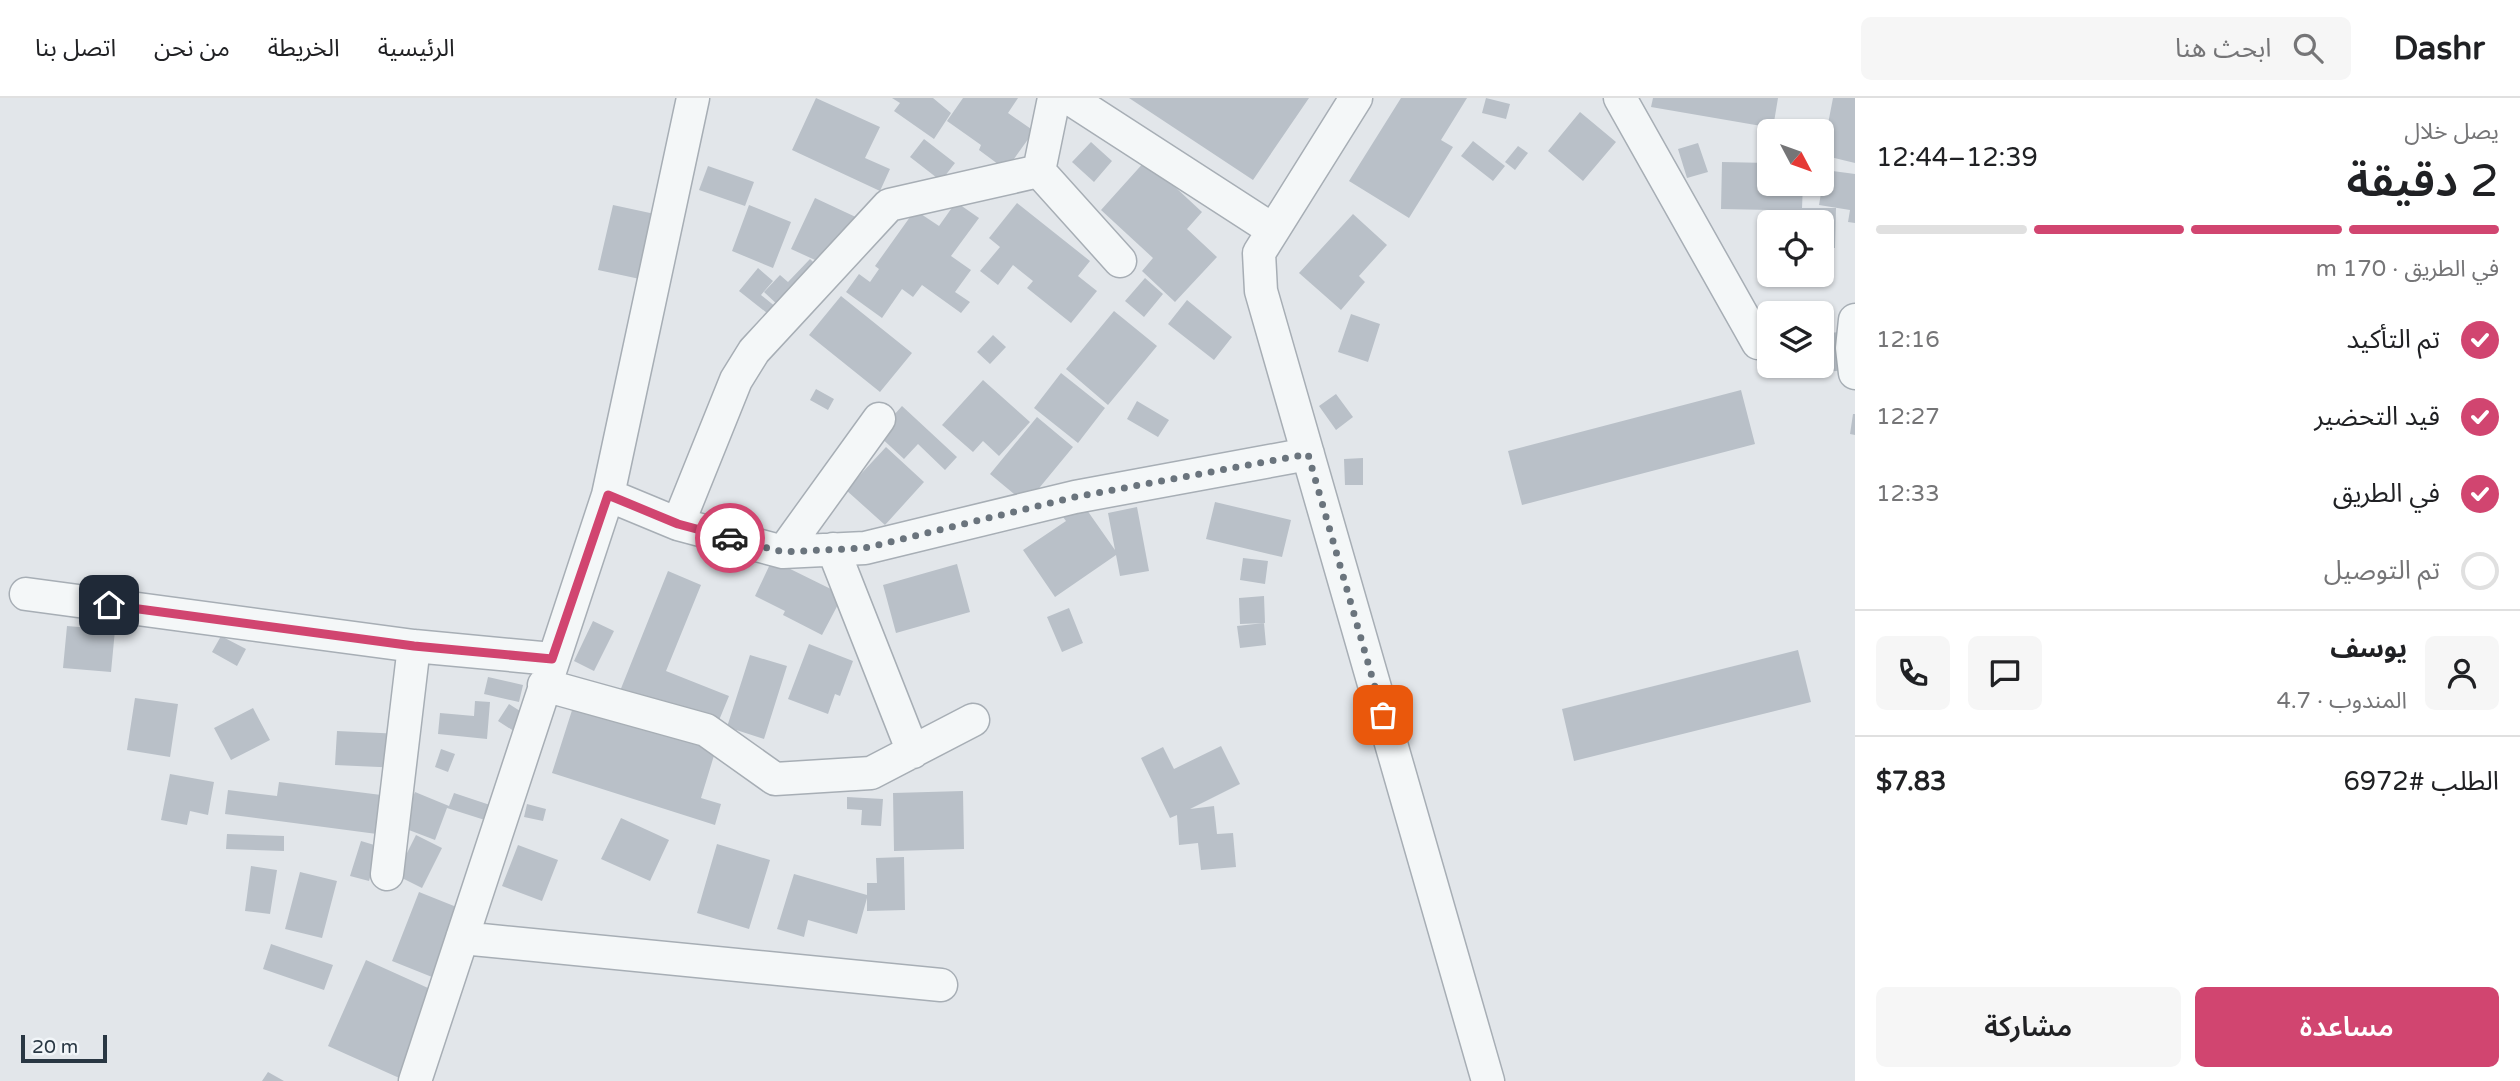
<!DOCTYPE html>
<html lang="ar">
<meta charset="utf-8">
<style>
:root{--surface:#fff;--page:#f6f6f6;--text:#202124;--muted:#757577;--line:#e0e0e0;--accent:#d14570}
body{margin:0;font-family:"Varela Round","Noto Sans Arabic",sans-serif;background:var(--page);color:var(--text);direction:rtl;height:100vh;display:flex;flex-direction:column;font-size:26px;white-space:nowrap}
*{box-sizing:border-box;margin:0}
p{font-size:23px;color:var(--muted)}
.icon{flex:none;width:38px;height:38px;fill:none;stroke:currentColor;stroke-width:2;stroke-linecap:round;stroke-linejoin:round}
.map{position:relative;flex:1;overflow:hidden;direction:ltr}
.drawer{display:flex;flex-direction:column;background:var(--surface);width:665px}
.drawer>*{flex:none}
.needle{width:46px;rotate:131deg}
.fabs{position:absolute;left:1757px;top:21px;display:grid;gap:14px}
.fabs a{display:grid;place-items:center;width:77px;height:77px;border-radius:10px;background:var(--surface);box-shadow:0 2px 5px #0004;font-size:35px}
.scale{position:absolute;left:21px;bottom:18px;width:86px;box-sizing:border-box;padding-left:7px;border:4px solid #293743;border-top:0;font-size:19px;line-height:24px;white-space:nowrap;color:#293743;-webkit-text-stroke:5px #f1f5f8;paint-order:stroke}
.pin{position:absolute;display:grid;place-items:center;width:60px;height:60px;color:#fff;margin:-30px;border-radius:14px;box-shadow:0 4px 10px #0006}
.courier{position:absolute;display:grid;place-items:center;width:70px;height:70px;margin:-35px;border:5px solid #d14570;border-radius:50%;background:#fff;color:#222;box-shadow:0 2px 9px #0007}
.overview em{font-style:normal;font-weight:600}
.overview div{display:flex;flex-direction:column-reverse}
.overview{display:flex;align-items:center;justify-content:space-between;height:119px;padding:0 21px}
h1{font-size:46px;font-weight:600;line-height:52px}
.bar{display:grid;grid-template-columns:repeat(4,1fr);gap:10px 7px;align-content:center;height:84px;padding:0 21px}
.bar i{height:9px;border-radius:5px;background:var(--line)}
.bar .on{background:var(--accent)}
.bar p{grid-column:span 4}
.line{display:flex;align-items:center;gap:18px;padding:0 21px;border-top:2px solid var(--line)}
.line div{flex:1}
.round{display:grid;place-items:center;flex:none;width:74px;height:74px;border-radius:10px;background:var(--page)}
ol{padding:0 21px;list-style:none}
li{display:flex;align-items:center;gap:21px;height:77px}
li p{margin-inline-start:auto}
li .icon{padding:7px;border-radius:50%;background:var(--accent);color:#fff;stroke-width:4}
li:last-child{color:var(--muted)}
li i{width:38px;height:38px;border:4px solid var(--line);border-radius:50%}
.cta{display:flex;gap:14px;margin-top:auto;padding:14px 21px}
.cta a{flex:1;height:80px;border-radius:10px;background:var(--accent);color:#fff;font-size:28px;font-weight:600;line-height:80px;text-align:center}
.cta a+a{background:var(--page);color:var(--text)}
header{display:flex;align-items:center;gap:42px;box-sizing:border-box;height:98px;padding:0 35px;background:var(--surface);border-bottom:2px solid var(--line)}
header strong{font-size:33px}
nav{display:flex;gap:38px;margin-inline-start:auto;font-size:24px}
.search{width:490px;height:63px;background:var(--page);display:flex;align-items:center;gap:18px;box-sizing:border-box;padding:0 24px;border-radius:10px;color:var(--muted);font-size:26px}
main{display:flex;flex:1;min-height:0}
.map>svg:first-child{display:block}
</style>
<header>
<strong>Dashr</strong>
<div class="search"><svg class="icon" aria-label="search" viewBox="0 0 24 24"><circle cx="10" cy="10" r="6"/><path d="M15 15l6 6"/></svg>ابحث هنا</div>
<nav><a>الرئيسية</a><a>الخريطة</a><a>من نحن</a><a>اتصل بنا</a></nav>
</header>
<main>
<section class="drawer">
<div class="overview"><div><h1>2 دقيقة</h1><p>يصل خلال</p></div><em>12:39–12:44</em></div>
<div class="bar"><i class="on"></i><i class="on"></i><i class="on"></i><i></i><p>في الطريق · 170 m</p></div>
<ol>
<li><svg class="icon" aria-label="check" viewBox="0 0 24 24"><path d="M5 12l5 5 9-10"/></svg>تم التأكيد<p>12:16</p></li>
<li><svg class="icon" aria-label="check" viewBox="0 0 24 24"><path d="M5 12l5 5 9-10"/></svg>قيد التحضير<p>12:27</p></li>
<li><svg class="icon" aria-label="check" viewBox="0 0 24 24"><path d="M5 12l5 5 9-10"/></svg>في الطريق<p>12:33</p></li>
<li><i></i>تم التوصيل</li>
</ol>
<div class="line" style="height:126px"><a class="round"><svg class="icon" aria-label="person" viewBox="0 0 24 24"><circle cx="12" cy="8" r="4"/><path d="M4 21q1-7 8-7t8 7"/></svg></a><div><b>يوسف</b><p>المندوب · 4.7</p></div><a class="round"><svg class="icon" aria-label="chat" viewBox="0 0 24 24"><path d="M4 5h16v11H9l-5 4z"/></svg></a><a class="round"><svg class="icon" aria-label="phone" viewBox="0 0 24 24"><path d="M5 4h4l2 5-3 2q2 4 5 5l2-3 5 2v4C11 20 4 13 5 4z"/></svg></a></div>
<div class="line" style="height:91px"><div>الطلب #6972</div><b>$7.83</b></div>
<div class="cta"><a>مساعدة</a><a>مشاركة</a></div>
</section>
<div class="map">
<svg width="1855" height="983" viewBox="0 0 1855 983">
<rect width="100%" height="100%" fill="#e2e6ea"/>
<path fill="#b9c0c8" d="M 816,0 L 880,29 L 865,60 L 890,71 L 880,93 L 792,52 Z
M 892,0 L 933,0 L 951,15 L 934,41 L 894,13 L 900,5 Z
M 963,0 L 1018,0 L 1008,15 L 1034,33 L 1006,72 L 979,52 L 981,47 L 947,23 Z
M 1129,0 L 1309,0 L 1253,82 Z
M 1401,0 L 1467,0 L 1441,42 L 1453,49 L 1409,120 L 1349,83 Z
M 1486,0 L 1510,6 L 1506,21 L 1482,15 Z
M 1653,0 L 1778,0 L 1773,30 L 1651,9 Z
M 1833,0 L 1855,0 L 1855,65 L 1822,57 Z
M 1580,14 L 1616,44 L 1583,83 L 1548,53 Z
M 924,41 L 955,65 L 941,83 L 910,59 Z
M 1473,43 L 1505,68 L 1493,83 L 1461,58 Z
M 1091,44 L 1112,63 L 1094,84 L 1072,64 Z
M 1698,45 L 1708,74 L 1687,80 L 1678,51 Z
M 1518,48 L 1528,55 L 1515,72 L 1505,64 Z
M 1146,62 L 1202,114 L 1187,131 L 1217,159 L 1175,204 L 1142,173 L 1153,160 L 1101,112 Z
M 1722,64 L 1769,65 L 1769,86 L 1803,86 L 1802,110 L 1836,110 L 1835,150 L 1822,150 L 1822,124 L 1817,124 L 1817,121 L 1769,120 L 1770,112 L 1721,111 Z
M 708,68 L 754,84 L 745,108 L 699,92 Z
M 1825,72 L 1855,76 L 1855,125 L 1848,124 L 1850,112 L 1819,107 Z
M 815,100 L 860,121 L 837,172 L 791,151 Z
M 956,104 L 979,120 L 951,158 L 971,172 L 955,194 L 970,204 L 961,215 L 922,187 L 913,199 L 902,191 L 882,220 L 846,194 L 859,176 L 870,184 L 879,171 L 875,168 L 915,112 L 939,128 Z
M 1017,105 L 1090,163 L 1078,178 L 1097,193 L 1071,225 L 1027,190 L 1033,183 L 1013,167 L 998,187 L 980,173 L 1000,149 L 989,140 Z
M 613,107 L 678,121 L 663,186 L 598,172 Z
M 749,107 L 791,124 L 773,170 L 732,153 Z
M 1353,116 L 1387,147 L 1359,178 L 1365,184 L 1341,212 L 1299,175 Z
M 810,161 L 833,183 L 795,223 L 764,194 L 780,177 L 788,184 Z
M 758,170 L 773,183 L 761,197 L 792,222 L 786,230 L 739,193 Z
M 1145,180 L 1163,196 L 1144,219 L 1125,203 Z
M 841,198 L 912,255 L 880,294 L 809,237 Z
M 1187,202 L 1232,239 L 1214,262 L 1168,226 Z
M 1114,213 L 1157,248 L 1108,307 L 1066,271 Z
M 1351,216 L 1380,226 L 1368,264 L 1338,254 Z
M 1855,232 L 1855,271 L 1817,275 L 1816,268 L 1822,268 L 1822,236 Z
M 993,237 L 1006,249 L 990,266 L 977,254 Z
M 1061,275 L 1105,310 L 1078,345 L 1034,310 Z
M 983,282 L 1030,324 L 999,358 L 983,343 L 973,354 L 942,327 Z
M 816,291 L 834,301 L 828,312 L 810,302 Z
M 1741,292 L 1755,346 L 1522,407 L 1508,353 Z
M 1336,296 L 1353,319 L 1336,332 L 1319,308 Z
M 1137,303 L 1169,322 L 1158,339 L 1127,321 Z
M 902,308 L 957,359 L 945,372 L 918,346 L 904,361 L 877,336 Z
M 1853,316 L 1855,316 L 1855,337 L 1850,336 Z
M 1037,319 L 1073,349 L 1026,406 L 990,376 Z
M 886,349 L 924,384 L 885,427 L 846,392 Z
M 1363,360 L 1363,387 L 1345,387 L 1344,361 Z
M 1215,404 L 1291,422 L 1282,459 L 1206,441 Z
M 1082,405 L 1115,452 L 1108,415 L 1137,409 L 1149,473 L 1120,478 L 1116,457 L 1055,499 L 1023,452 L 1066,423 L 1063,419 Z
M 1243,460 L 1268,463 L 1265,486 L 1240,482 Z
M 772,462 L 843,497 L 822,537 L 783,517 L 785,513 L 755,498 Z
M 957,466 L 970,514 L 896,535 L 883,487 Z
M 668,473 L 701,487 L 666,573 L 729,598 L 715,632 L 620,593 Z
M 1264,498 L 1265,525 L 1240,526 L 1239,500 Z
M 1069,510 L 1083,545 L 1062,554 L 1047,519 Z
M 593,523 L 614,533 L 594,573 L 574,563 Z
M 1264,525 L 1266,547 L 1240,550 L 1237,528 Z
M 67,528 L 115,532 L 111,574 L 63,570 Z
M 221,538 L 246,551 L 237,568 L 212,554 Z
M 809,546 L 853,563 L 840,598 L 835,596 L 828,616 L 788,601 Z
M 1798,552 L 1811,604 L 1574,663 L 1562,611 Z
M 750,557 L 787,568 L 764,641 L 727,629 Z
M 488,579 L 523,587 L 519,604 L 484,596 Z
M 135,600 L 178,606 L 170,659 L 127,652 Z
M 475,603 L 490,604 L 487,641 L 438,636 L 440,615 L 474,618 Z
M 509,606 L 531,620 L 520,637 L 498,623 Z
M 574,606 L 716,651 L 701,700 L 721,706 L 715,727 L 552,675 Z
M 253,610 L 270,642 L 231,662 L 214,630 Z
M 337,633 L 402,636 L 401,670 L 335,667 Z
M 1221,648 L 1240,686 L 1190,711 L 1214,708 L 1217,736 L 1233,735 L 1236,769 L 1201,772 L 1198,745 L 1179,747 L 1177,717 L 1170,720 L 1141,660 L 1163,649 L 1174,671 Z
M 441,651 L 455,656 L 448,674 L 435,669 Z
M 170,676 L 214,684 L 208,717 L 190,713 L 187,727 L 161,722 Z
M 279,684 L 397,699 L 392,738 L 225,716 L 228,692 L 277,698 Z
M 963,693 L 964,751 L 894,753 L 893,695 Z
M 415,694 L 449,708 L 454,695 L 493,708 L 488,723 L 447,710 L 435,742 L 401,729 Z
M 847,699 L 883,701 L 881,728 L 861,727 L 862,712 L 847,711 Z
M 527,706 L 546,711 L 543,723 L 524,719 Z
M 621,720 L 669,742 L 650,783 L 601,761 Z
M 227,736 L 284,738 L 284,753 L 226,751 Z
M 416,737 L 442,750 L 422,790 L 396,777 Z
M 361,743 L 391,752 L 374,766 L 369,783 L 350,778 Z
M 717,746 L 770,762 L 749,831 L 697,815 Z
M 518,747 L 558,762 L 542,803 L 502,788 Z
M 904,759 L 905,812 L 867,813 L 867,800 L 857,836 L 808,822 L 804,839 L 777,831 L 794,776 L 867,797 L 867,785 L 877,785 L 876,760 Z
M 251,768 L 277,772 L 270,816 L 245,813 Z
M 300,774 L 337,783 L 322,840 L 285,831 Z
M 419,794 L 459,810 L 432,879 L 392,863 Z
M 271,846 L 333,867 L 324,892 L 263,871 Z
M 366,862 L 448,899 L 406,983 L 328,948 Z
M 268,974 L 284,983 L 262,983 Z"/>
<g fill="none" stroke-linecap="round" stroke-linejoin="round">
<g stroke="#a7aeb5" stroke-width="35">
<path id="minor" d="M 1069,0 L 1273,132
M 1356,0 L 1259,155 L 1261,193 L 1488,983
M 1620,0 L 1758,245
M 1039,73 L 1120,163
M 1855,222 L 1852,250 L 1855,275
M 608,397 L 678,426 L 783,454 L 865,450 L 1075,399 L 1308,356
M 678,426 L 736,282 L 754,253 L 889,107 L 1039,73 L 1054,0
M 833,451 L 913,654
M 783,454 L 879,321
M 26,496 L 414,548 L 552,561
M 544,587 L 706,632 L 775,681 L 871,675 L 973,622
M 387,776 L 414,548
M 462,840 L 941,887
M 415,983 L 608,397 L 693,0"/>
</g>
<use href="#minor" stroke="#f4f7f8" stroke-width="32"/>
</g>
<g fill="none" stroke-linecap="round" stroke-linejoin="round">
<path stroke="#6a747d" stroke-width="7" stroke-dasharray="0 12.6" d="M 730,440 L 783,454 L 865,450 L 1075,399 L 1308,356 L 1383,617"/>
<path stroke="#d14570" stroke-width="9" d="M 109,507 L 414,548 L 552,561 L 608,397 L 678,426 L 730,440"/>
</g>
</svg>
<div class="fabs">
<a><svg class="needle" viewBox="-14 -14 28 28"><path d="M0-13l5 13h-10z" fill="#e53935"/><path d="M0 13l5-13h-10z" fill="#757577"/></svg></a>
<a><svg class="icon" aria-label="locate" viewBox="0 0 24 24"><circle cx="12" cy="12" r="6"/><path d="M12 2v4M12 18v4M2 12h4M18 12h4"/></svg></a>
<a><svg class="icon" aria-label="layers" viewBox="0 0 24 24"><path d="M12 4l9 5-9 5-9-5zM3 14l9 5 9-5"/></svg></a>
</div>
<div class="scale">20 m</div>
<div class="pin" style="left:1383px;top:617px;background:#ea580c"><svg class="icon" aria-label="bag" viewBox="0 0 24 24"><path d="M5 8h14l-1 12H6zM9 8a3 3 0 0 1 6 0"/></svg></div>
<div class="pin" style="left:109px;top:507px;background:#1f2937"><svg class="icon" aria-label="home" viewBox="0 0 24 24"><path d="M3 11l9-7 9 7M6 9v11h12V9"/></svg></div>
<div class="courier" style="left:730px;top:440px"><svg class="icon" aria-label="car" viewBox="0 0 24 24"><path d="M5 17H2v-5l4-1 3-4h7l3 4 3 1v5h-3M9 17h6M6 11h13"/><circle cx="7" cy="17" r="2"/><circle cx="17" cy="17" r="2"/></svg></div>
</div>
</main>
